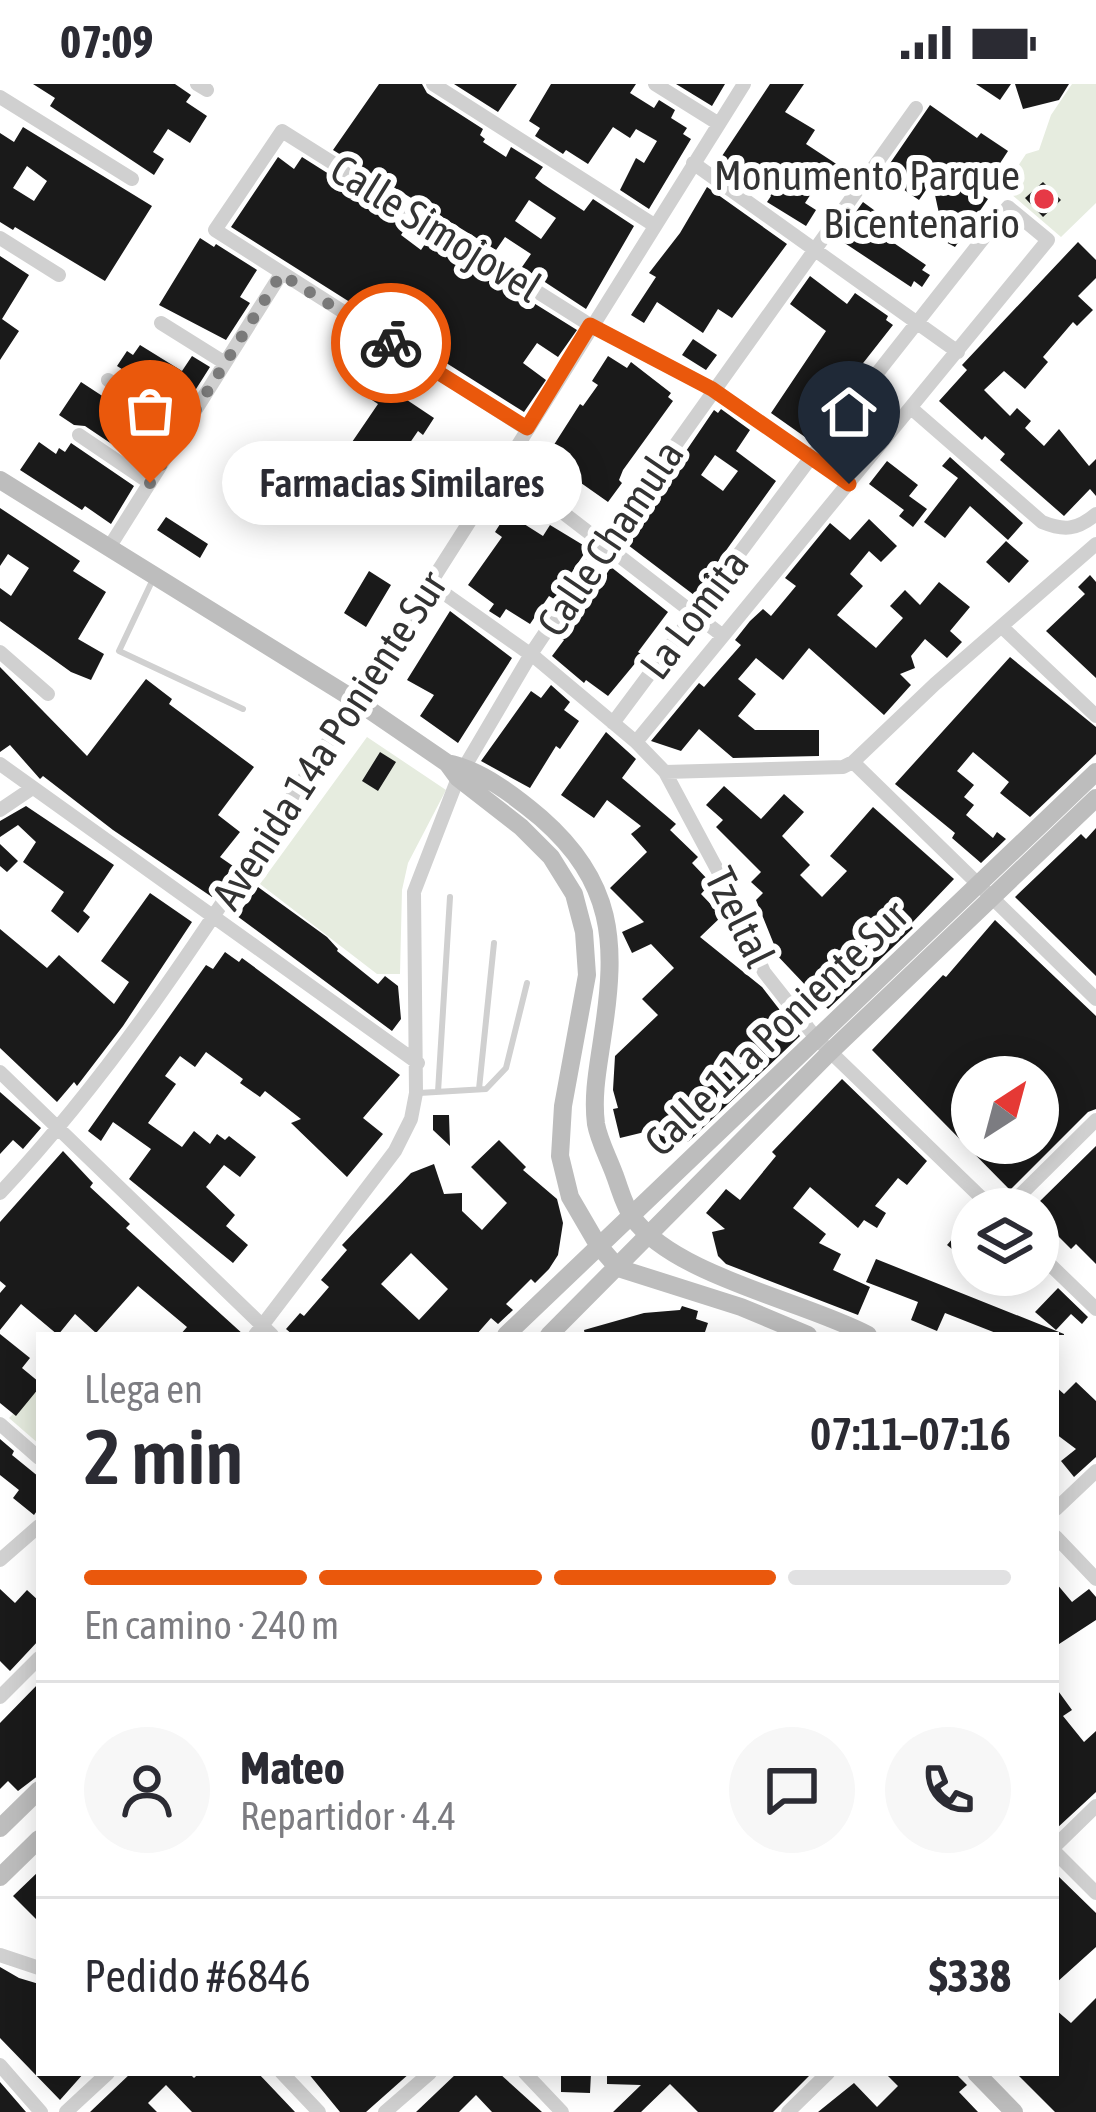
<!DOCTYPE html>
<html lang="es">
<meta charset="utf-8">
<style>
:root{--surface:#fff;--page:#f7f7f7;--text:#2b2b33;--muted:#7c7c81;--line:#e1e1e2;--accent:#ea580c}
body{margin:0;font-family:"Asap Condensed",sans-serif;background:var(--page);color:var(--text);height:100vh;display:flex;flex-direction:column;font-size:45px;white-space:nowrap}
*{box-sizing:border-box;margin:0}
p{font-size:39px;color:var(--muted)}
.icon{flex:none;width:66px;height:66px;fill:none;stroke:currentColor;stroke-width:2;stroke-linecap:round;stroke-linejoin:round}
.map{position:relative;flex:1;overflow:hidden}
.drawer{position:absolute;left:36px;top:1248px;width:1023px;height:744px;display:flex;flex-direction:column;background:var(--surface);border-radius:0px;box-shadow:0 6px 30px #0003}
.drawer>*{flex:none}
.needle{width:78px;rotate:36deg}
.controls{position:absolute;left:951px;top:972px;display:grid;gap:24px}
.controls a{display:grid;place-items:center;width:108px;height:108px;border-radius:50%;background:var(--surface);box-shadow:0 6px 30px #0003;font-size:60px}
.pin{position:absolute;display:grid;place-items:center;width:102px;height:102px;color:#fff;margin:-123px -51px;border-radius:50% 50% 50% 0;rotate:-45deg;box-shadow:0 0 12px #0007}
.pin .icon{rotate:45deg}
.courier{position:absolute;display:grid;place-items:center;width:120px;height:120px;margin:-60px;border:9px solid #ea580c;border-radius:50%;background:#fff;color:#222;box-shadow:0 3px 15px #0007}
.bubble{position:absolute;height:84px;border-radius:42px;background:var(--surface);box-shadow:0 6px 30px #0003;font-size:39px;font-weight:600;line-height:84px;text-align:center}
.summary em{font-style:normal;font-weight:600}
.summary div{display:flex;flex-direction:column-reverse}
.summary{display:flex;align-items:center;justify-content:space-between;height:204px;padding:0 48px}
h1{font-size:78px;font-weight:600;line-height:90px}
.bar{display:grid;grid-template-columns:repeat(4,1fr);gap:18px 12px;align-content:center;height:144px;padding:0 48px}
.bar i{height:15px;border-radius:9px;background:var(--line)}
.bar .current{background:var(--accent)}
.bar p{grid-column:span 4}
.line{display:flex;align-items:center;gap:30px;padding:0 48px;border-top:3px solid var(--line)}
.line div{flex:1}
.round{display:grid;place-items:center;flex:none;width:126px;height:126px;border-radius:63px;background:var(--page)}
.status{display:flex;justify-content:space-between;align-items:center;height:84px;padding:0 60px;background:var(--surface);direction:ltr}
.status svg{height:33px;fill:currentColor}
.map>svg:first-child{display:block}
</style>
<div class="status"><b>07:09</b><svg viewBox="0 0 49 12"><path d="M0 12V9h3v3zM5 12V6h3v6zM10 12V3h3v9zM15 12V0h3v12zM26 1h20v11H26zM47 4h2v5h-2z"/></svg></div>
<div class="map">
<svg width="1096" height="2028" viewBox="0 0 1096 2028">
<rect width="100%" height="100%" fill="#fff"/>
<path fill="#e6ecdf" d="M 1072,0 L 1096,0 L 1096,119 L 1061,153 L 997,98 L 1012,78 L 1018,82 L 1026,70 L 1039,66 L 1051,31 Z
M 367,653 L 446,706 L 408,779 L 402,806 L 400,890 L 377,890 L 260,800 Z
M 39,1304 L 39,1360 L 9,1334 Z"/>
<path fill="#1a1a1a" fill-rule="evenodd" d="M 33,0 L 175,0 L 191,11 L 186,18 L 207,32 L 190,59 L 168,45 L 153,68 L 164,75 L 154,91 L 50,22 L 55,14 Z
M 379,0 L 422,0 L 427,9 L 483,45 L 480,51 L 485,55 L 483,58 L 506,73 L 511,63 L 543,83 L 535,94 L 543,100 L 584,127 L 593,115 L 634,142 L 586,225 L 522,183 L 531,170 L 505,153 L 496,166 L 333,66 ZM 529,116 L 556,134 L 541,155 L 515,137 Z
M 454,0 L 517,0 L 498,28 Z
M 551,0 L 636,0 L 630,9 L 654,24 L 659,16 L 675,26 L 671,34 L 687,44 L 683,50 L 691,55 L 649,125 L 620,106 L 636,74 L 644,79 L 657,57 L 636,45 L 630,54 L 613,43 L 588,80 L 566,66 L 563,70 L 535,52 L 540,44 L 529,37 Z
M 676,0 L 725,0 L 712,22 Z
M 770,0 L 804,0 L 785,28 L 815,46 L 806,60 L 847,87 L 834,106 L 820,96 L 805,119 L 816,126 L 806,142 L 767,118 L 771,112 L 768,108 L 720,75 Z
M 976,0 L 1011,0 L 1000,16 Z
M 1015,0 L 1069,0 L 1059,16 L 1023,25 Z
M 930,21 L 977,54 L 981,49 L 1008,67 L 980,110 L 988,115 L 955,163 L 938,154 L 943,148 L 932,97 L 919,116 L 882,91 Z
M 23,43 L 152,122 L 105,197 L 15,143 L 13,146 L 0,138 L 0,49 L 14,58 ZM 27,82 L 47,97 L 34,117 L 13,104 Z
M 278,73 L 294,85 L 302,73 L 408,140 L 401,151 L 421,166 L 429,154 L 577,246 L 558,273 L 537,259 L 523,279 L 546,296 L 524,328 L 231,143 Z
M 1043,98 L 1061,116 L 1043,133 L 1025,114 Z
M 707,103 L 787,160 L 732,234 L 718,225 L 703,249 L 657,218 L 644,239 L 631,231 L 656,193 L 649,189 L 680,149 Z
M 863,118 L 897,143 L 888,155 L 926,181 L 922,186 L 930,191 L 922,203 L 914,197 L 911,203 L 837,154 Z
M 200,154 L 214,163 L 216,160 L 257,186 L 240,213 L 250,219 L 226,256 L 159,221 Z
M 1078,158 L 1096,176 L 1096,194 L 1078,212 L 1093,226 L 1077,242 L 1073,238 L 1043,273 L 1048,278 L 1025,305 L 1004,287 L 984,306 L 1010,332 L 1017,324 L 1031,337 L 1025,344 L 1044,362 L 1059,345 L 1089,382 L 1096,375 L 1096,412 L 1090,405 L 1064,432 L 1000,376 L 1005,370 L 985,352 L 982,356 L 939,317 L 967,286 L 962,281 Z
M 0,172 L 29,191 L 2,235 L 19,247 L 0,276 Z
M 810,192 L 847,220 L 855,209 L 888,232 L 886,236 L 893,241 L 805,353 L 771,329 L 826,247 L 790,220 Z
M 693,255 L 717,271 L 706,286 L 682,271 Z
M 140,261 L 182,287 L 192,272 L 210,283 L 184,324 L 117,282 L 127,267 L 133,271 Z
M 608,272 L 627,284 L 631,278 L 671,309 L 668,313 L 673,317 L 623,386 L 619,396 L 622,399 L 608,418 L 564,387 L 549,404 L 534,392 L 580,320 L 583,322 L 598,301 L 592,297 Z
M 81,298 L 165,353 L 146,383 L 85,342 L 74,341 L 59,331 Z
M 380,298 L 434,334 L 423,351 L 418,347 L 375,410 L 335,383 L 378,320 L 369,314 Z
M 721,325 L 750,346 L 736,367 L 776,397 L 694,511 L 624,458 L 714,326 L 718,329 ZM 715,371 L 738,387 L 723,407 L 701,391 Z
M 39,358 L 56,370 L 59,364 L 65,368 L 71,359 L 134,402 L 111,440 L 85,422 L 82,426 L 20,386 Z
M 950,373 L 1023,439 L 1008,456 L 970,422 L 945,454 L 924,438 L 958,394 L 942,382 Z
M 887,377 L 918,401 L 909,412 L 927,425 L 913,443 L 899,432 L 904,426 L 869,400 Z
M 0,424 L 80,477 L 73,487 L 106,508 L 78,555 L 104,570 L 91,596 L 71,588 L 0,537 L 0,504 L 11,512 L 29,484 L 8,470 L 0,482 Z
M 507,429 L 543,452 L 550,441 L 588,464 L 554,515 L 549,512 L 530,540 L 506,525 L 500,534 L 489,527 L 494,520 L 468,501 L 502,453 L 495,448 Z
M 166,433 L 208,460 L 200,474 L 157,446 Z
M 869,435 L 897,462 L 881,478 L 869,467 L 850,490 L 863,502 L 837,531 L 876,564 L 903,534 L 890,522 L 905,506 L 920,521 L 939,498 L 970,523 L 950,547 L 962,558 L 947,574 L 925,555 L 911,572 L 915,584 L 900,590 L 911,601 L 884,631 L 809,564 L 783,596 L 756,574 L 738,595 L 756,610 L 738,632 L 755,646 L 819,646 L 819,672 L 733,674 L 699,645 L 681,667 L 651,657 L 699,599 L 704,603 L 741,561 L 735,556 L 750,537 L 763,525 L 771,532 L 796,502 L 785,494 L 830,439 L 850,456 Z
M 1006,457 L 1029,477 L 1009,499 L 986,478 Z
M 611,483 L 668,528 L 638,568 L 642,571 L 608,612 L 586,596 L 584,599 L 552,572 L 564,556 L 560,554 L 573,528 L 590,502 L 596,506 Z
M 369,487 L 391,501 L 366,543 L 344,529 Z
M 1090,491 L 1096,498 L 1096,594 L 1046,547 L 1085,510 L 1078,503 Z
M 450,527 L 512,574 L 458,659 L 420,632 L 434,611 L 407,596 Z
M 1010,573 L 1096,643 L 1096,670 L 1030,733 L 1000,709 L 1009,698 L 973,668 L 957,687 L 974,701 L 964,713 L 974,721 L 966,731 L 993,754 L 997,748 L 1006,755 L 981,779 L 952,754 L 955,749 L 895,700 Z
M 0,583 L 87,672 L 146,595 L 172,615 L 169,620 L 254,683 L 218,731 L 240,748 L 220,773 L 233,782 L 212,813 L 113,746 L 43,692 L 40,695 L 10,661 L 0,668 Z
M 551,601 L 570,618 L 564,626 L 579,637 L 560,665 L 556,662 L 530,704 L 481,677 L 531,607 L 541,614 Z
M 606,648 L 636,675 L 622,694 L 676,740 L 670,746 L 698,773 L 692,779 L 711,799 L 701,810 L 722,832 L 700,853 L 762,903 L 800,952 L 689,1057 L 663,1065 L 657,1045 L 620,1054 L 613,1025 L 618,1024 L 613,1006 L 615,972 L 658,931 L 642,915 L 674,884 L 651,860 L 632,869 L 622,848 L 644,838 L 610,804 L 647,768 L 631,750 L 641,742 L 607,716 L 594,734 L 561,711 Z
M 380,668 L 396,678 L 378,707 L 362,697 Z
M 724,702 L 761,735 L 784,710 L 804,728 L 782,752 L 810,781 L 800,791 L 822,813 L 847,787 L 830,772 L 873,723 L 954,795 L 910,841 L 913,844 L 828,925 L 772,866 L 775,863 L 756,816 L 763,809 L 751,798 L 761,788 L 716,743 L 723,736 L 706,721 Z
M 26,722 L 114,781 L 83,827 L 90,833 L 78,849 L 51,827 L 64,808 L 23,778 L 36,758 L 18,741 L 0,753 L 0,737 Z
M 1096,744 L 1096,892 L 1015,813 L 1081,750 L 1086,755 Z
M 0,760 L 18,777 L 7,788 L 0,782 Z
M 258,803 L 327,853 L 338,865 L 337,867 L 378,900 L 385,892 L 398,902 L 401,935 L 392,947 L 237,832 Z
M 150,809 L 192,838 L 123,942 L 77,1002 L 74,998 L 57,1018 L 0,964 L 0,845 L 47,884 L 59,871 L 114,920 L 129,898 L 101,877 Z
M 995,836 L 1096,932 L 1096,1025 L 1088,1028 L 1010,1106 L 872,966 L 943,891 L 946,893 ZM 972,993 L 1038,993 L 1038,1059 L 972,1059 Z
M 225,868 L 239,878 L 242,874 L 400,991 L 363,1034 L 383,1050 L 347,1093 L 291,1039 L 301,1035 L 265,1007 L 260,1013 L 240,999 L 243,995 L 206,968 L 195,983 L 180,972 L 165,992 L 176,1000 L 148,1039 L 182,1063 L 194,1047 L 210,1060 L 217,1050 L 225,1056 L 229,1052 L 256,1073 L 240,1093 L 224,1081 L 206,1103 L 235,1131 L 226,1142 L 248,1161 L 233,1179 L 129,1095 L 151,1065 L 113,1038 L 101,1057 L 88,1047 L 206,881 L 213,885 Z
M 842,995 L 927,1077 L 907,1101 L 898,1094 L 875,1122 L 886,1129 L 877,1144 L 864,1136 L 858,1144 L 810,1103 L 793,1124 L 826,1150 L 819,1159 L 841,1170 L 833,1186 L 870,1203 L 858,1231 L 726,1180 L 718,1172 L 712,1148 L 725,1145 L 706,1129 L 726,1105 L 740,1116 L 776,1072 L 772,1068 Z
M 0,1008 L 41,1044 L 23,1065 L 13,1056 L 0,1070 Z
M 433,1031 L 449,1031 L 450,1062 L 433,1046 Z
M 499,1056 L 526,1083 L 523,1086 L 557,1115 L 563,1139 L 558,1171 L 549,1185 L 535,1199 L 531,1195 L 506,1220 L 513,1226 L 498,1240 L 491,1234 L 476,1251 L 293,1251 L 286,1245 L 300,1229 L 304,1232 L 329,1203 L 321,1196 L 347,1166 L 342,1161 L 411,1089 L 434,1080 L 444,1110 L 462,1109 L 462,1127 L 482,1146 L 507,1119 L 471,1083 ZM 411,1169 L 448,1205 L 419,1236 L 381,1200 Z
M 1096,1062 L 1096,1180 L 1076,1160 L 1071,1165 L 1038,1132 L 1038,1119 Z
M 63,1067 L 93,1099 L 90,1103 L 130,1140 L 126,1144 L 244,1251 L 180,1251 L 187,1243 L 138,1202 L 96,1249 L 75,1230 L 58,1251 L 21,1220 L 0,1246 L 0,1209 L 6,1202 L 0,1197 L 0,1138 Z
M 972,1132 L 972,1181 L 947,1161 Z
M 876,1175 L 1064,1250 L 1064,1251 L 1001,1251 L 945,1229 L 937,1247 L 911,1236 L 918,1218 L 866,1198 Z
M 1058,1204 L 1088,1233 L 1082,1240 L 1071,1230 L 1056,1246 L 1035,1228 Z
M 682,1222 L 698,1227 L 696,1235 L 708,1239 L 704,1251 L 585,1251 L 584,1246 L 644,1229 L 680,1226 Z
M 0,1250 L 30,1274 L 22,1284 L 39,1298 L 39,1304 L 16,1332 L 0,1319 Z
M 1076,1298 L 1096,1317 L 1096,1373 L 1074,1393 L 1061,1377 L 1076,1365 L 1056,1350 L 1056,1303 L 1064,1310 Z
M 0,1355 L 14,1367 L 12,1371 L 39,1393 L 39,1424 L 34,1431 L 13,1414 L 19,1406 L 0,1391 Z
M 1056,1499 L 1072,1518 L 1089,1505 L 1096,1513 L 1096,1536 L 1056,1562 Z
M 0,1505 L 15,1519 L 27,1506 L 39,1517 L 39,1556 L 10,1587 L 0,1577 Z
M 39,1599 L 39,1691 L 18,1707 L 8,1697 L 0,1705 L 0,1639 Z
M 1056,1604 L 1072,1626 L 1063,1632 L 1084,1658 L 1096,1647 L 1096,1708 L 1056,1745 Z
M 39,1787 L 39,1838 L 13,1812 Z
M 1056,1790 L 1096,1829 L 1096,1863 L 1056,1899 Z
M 0,1883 L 19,1894 L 39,1900 L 39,1989 L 84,1989 L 60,2016 L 0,1954 Z
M 1096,1914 L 1096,2028 L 1055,2028 L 1016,1989 L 1056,1989 L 1056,1926 L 1071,1939 Z
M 131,1989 L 189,1989 L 194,1994 L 199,1989 L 258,1989 L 295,2028 L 192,2028 L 166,2001 L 148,2019 L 157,2028 L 90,2028 Z
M 308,1989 L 410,1989 L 366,2028 L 340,2028 Z
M 457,1989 L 499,1989 L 542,2028 L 492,2028 L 476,2011 L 459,2028 L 416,2028 Z
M 561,1989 L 591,1989 L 590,2009 L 561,2008 Z
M 607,1989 L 812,1989 L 773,2028 L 698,2028 L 670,2000 L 641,2028 L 613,2028 L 641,2001 L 607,2000 Z
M 885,1989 L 955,1989 L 967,2001 L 959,2008 L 978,2028 L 818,2028 L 854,1999 L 877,2023 L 898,2002 Z
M 0,1998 L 26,2028 L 0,2028 Z"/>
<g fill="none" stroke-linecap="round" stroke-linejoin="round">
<path stroke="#d0d0d0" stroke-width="6" d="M 154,493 L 119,567 L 243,625
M 479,1005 L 494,859
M 438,1008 L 450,813
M 419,1009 L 486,1005 L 506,984 L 527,899"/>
<path stroke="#d0d0d0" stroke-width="14" d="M 197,0 L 207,6
M 433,0 L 654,141
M 655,0 L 719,40
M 0,13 L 132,95
M 693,79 L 958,268
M 0,154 L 59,191
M 161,239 L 225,279
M 108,296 L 185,343
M 911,324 L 1042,438 C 1064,447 1077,446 1096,430
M 527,345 L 215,146 L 282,47 L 590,241 L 712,305 L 849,400
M 79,351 L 150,399
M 505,384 L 723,552
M 110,462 L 281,190
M 431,500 L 537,575 L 636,658 L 665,688 L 727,804 L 764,888 L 816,954 L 993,1125
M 1003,544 L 1096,632
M 0,568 L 48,610
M 613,639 L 812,372 L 1008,123 L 1048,156 L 636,658
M 853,678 L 1096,915
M 0,680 L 418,979
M 665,688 L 843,683 L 853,678 L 935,600 L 1096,460
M 0,726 L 31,705
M 0,988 L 272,1251
M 0,1109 C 126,975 225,815 326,661 C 468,443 606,221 744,0
M 1006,1125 L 1096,1036
M 1038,1169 L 1096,1225
M 255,1251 L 395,1067 L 411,1035 L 416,1009 L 414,808 L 458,694 L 531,570 L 604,461 L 916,24
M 0,1340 L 39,1374
M 1056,1425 L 1096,1387
M 1056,1453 L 1096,1495
M 0,1476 L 39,1442
M 0,1613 L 39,1574
M 1056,1761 L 1096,1722
M 1056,1769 L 1096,1809
M 0,1871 L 39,1884
M 0,1981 L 41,2028
M 282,1989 L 319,2028
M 525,1989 L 562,2028
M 66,2028 L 108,1989
M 385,2028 L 430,1989
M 788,2028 L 828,1989"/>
<path stroke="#bdbdbd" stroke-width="18" d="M 0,396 L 355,616 L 447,679 L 458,694 L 521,743 L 551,773 L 574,810 L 584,848 L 587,891 L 563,1022 L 560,1072 L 570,1113 L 598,1161 L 618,1184 L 741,1223 L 808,1251
M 447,679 C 480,685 515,712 541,734 C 614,798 617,858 603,949 C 599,979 592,1009 596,1040 C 599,1057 609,1075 615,1092 C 620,1105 624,1122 633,1134 C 675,1192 804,1217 868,1251
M 506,1251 L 1096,688
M 549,1251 L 830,968 L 1096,714
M 0,1744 L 39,1706
M 0,1793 L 39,1755
M 976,1989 L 1014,2028"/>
</g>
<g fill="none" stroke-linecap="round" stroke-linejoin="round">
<path stroke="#7a7a7a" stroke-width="12" stroke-dasharray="0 21.6" d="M 150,399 L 281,190 L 391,259"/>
<path stroke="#ea580c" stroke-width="15" d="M 391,259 L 527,344 L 590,241 L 712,305 L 849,400"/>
</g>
<circle fill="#e63946" stroke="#fff" stroke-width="4.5" cx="1044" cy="115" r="12"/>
<g text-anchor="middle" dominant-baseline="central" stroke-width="12" stroke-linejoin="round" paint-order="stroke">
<g font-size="42" fill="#333" stroke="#fff" text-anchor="end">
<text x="1020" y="91">Monumento Parque<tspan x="1020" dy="48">Bicentenario</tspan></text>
</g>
<g font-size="42" fill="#333" stroke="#fff">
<text transform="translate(436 144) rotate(32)">Calle Simojovel</text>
<text transform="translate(610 454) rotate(-56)">Calle Chamula</text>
<text transform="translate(694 530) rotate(-53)">La Lomita</text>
<text transform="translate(329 656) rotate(-57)">Avenida 14a Poniente Sur</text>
<text transform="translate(740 833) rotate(64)">Tzeltal</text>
<text transform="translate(776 944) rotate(-44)">Calle 11a Poniente Sur</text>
</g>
</g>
</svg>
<div class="controls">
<a><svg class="needle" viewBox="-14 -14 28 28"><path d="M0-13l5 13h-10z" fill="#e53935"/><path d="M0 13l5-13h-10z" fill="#7c7c81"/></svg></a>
<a><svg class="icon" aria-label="layers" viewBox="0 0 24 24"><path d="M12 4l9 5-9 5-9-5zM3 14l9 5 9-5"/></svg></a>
</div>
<div class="pin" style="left:150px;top:399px;background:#ea580c"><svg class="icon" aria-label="bag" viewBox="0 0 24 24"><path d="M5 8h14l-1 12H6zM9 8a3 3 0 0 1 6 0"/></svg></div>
<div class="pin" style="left:849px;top:400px;background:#1f2937"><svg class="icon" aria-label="home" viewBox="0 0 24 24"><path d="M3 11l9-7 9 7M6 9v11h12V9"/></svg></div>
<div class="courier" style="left:391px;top:259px"><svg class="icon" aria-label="bike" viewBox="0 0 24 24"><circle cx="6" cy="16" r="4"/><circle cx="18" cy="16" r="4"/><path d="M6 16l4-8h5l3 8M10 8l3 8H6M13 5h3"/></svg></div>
<div class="bubble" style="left:222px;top:357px;width:360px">Farmacias Similares</div>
<section class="drawer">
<div class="summary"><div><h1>2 min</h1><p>Llega en</p></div><em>07:11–07:16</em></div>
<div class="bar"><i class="current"></i><i class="current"></i><i class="current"></i><i></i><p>En camino · 240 m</p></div>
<div class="line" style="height:216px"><a class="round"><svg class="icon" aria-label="person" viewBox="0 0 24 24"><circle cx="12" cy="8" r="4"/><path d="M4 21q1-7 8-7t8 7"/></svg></a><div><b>Mateo</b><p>Repartidor · 4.4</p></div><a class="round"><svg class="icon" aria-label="chat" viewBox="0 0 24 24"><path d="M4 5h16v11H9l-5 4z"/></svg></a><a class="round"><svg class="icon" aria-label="phone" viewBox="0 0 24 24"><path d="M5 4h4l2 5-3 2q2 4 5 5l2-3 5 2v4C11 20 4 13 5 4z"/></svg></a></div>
<div class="line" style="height:156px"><div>Pedido #6846</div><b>$338</b></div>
</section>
</div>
